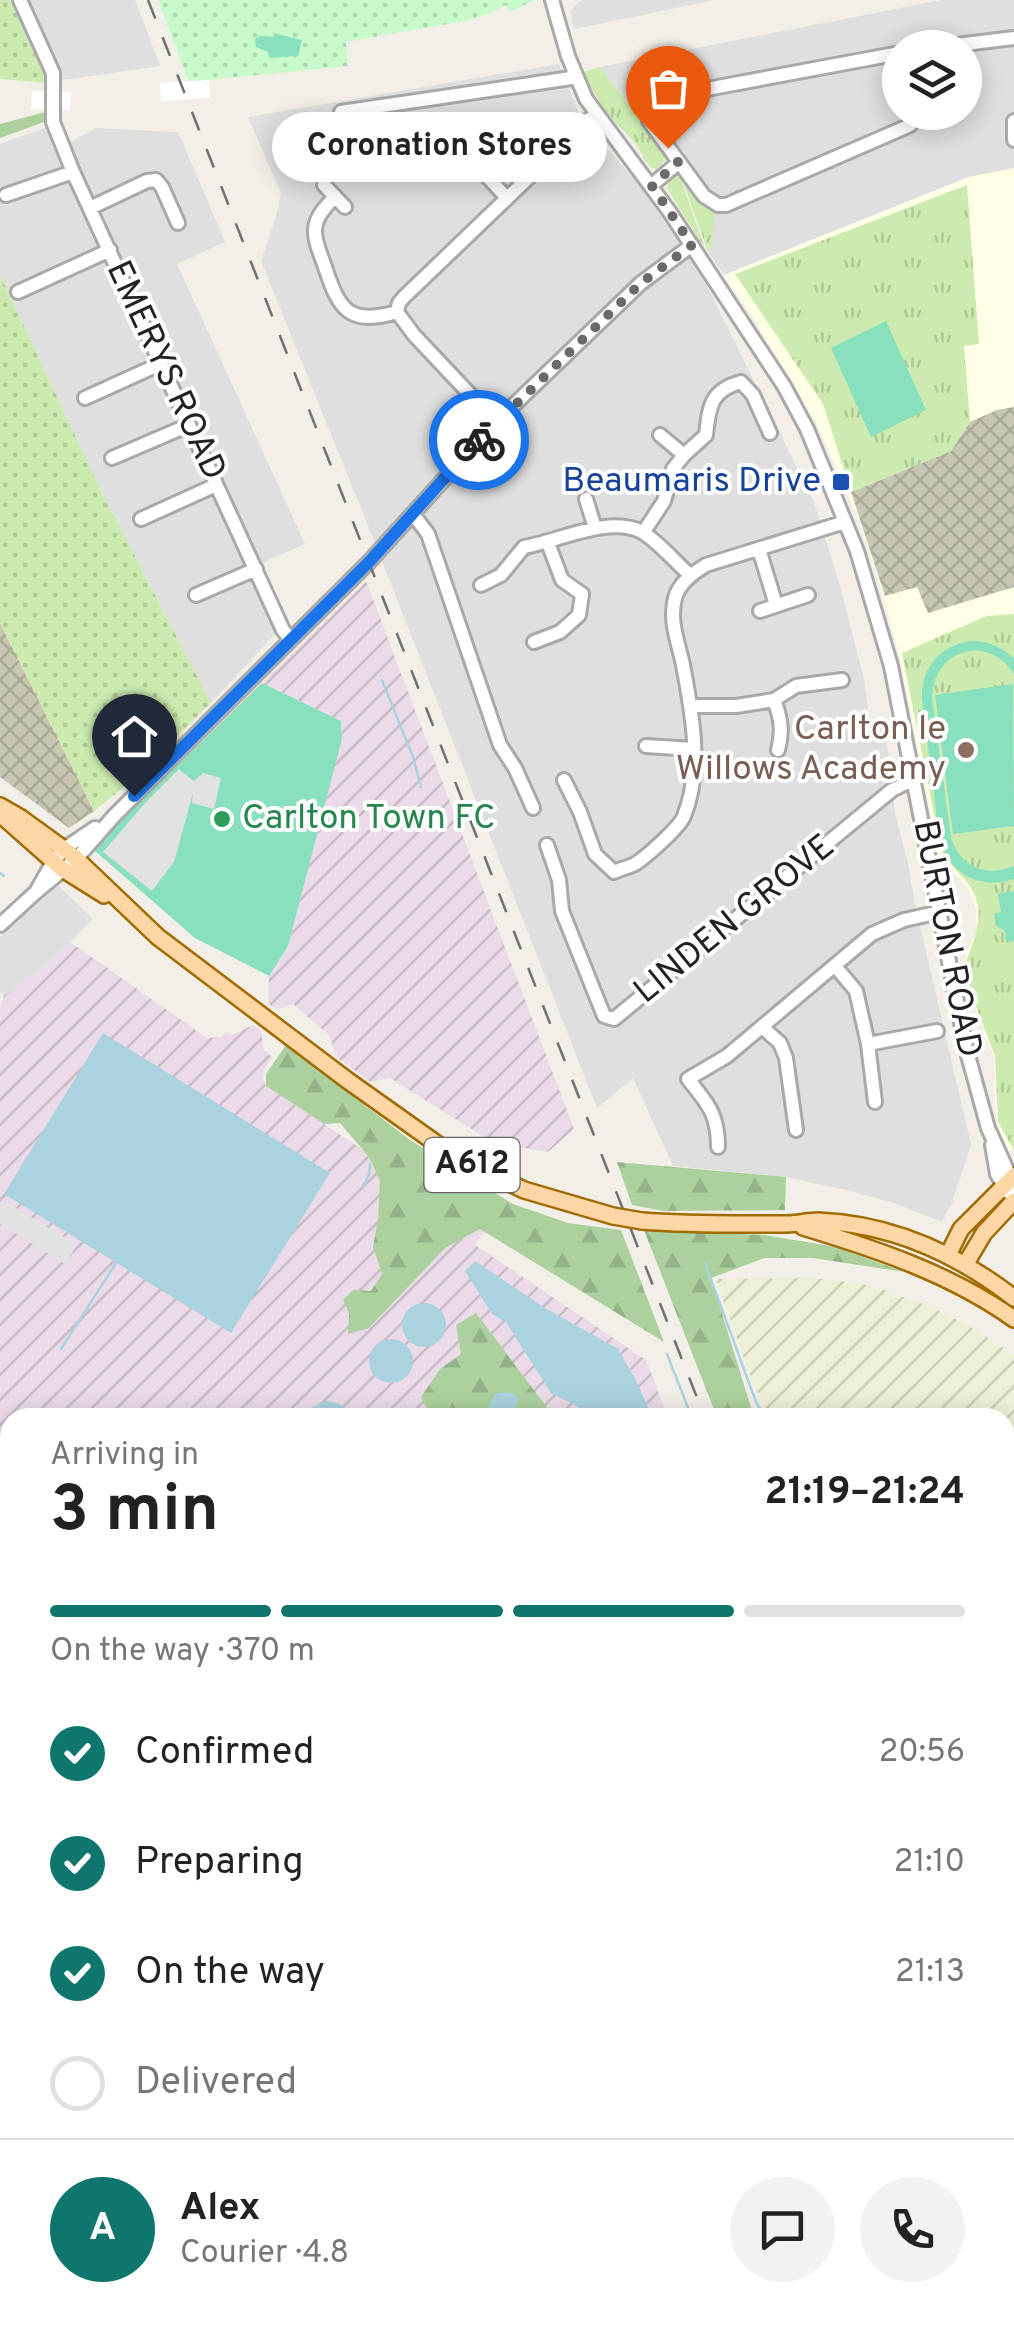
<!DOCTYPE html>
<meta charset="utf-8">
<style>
:root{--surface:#fff;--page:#f2f2f2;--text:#222;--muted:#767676;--line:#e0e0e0;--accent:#0f766e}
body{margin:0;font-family:Overpass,sans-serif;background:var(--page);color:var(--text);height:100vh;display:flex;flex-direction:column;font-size:38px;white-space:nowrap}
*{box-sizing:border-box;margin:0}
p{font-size:32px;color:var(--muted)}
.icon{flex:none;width:55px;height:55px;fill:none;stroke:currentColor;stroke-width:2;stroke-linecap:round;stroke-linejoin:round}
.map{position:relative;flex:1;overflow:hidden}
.drawer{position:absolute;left:0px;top:1408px;width:1015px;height:932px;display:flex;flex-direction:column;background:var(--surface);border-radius:30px 30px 0 0;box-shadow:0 5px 25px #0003}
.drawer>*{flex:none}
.buttons{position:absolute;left:882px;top:30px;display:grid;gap:20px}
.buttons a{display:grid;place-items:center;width:100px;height:100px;border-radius:50%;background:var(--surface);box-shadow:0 5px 25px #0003;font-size:50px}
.pin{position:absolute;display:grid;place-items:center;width:85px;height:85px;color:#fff;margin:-102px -42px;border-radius:50% 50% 50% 0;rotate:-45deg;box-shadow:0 0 10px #0007}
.pin .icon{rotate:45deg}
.courier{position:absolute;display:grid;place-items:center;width:100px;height:100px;margin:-50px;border:8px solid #1a73e8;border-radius:50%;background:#fff;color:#222;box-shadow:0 2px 12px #0007}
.bubble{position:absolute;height:70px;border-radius:35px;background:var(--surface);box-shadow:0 5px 25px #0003;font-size:32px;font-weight:700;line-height:70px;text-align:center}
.head em{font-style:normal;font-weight:700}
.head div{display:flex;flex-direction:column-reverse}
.head{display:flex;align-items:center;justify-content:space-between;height:170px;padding:0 50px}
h1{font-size:65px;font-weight:700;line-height:75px}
.bar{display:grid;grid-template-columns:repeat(4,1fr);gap:15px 10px;align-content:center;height:120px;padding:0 50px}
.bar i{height:12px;border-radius:8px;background:var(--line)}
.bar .selected{background:var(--accent)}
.bar p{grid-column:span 4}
.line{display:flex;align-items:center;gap:25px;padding:0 50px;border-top:2px solid var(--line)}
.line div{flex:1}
.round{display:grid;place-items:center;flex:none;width:105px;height:105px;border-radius:52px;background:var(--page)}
ol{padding:0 50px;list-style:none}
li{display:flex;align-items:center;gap:30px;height:110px}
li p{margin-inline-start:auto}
li .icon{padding:10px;border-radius:50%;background:var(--accent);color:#fff;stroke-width:4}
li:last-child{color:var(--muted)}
li i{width:55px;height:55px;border:5px solid var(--line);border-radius:50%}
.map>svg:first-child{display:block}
</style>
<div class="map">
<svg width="1014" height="2338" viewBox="0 0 1014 2338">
<defs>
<pattern id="industrial-furrows" width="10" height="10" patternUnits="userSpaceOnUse" patternTransform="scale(2.5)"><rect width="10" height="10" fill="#ebdbe8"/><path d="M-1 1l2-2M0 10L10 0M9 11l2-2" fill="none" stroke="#c9bcc7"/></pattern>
<pattern id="construction-cross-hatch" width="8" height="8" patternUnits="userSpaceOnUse" patternTransform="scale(2.5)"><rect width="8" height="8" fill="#c7c7b4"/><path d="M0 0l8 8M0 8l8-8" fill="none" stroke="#abab9a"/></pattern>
<pattern id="farmland-furrows" width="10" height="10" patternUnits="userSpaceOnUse" patternTransform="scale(2.5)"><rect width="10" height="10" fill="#eef0d5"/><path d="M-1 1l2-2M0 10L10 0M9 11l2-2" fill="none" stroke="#ccceb7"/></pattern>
<pattern id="grass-tufts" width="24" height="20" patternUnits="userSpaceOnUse" patternTransform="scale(2.5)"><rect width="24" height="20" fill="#cdebb0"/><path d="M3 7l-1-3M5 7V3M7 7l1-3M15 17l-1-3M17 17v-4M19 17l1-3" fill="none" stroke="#b0c997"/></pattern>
<pattern id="forest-firs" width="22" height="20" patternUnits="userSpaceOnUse" patternTransform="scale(2.5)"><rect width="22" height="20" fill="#add19e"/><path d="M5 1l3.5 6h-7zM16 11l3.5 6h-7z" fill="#95b388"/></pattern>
<pattern id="park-dots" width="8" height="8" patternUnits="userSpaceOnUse" patternTransform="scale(2.5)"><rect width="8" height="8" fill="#c8facc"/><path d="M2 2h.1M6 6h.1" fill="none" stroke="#acd6af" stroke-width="1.8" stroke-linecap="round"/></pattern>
<pattern id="garden-dots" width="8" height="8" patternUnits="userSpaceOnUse" patternTransform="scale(2.5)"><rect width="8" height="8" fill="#cdebb0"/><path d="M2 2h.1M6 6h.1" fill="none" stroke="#b0c997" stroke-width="1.8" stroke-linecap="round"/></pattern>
</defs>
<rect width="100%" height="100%" fill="#f2efe9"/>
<path fill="#e0dfdf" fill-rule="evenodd" d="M 27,0 L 135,0 L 160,66 L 63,80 Z
M 581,0 L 715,0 L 574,29 L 570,11 Z
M 941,0 L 1014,0 L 1014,168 L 969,177 L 724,275 L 708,252 L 712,246 L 707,207 L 600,67 ZM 900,48 L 965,48 L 965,112 L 900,112 Z
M 559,64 L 579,113 L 595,136 L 641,186 L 706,284 L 814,502 L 840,586 L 864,679 L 869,716 L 885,724 L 895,813 L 908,863 L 915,904 L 971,1145 L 952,1203 L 942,1222 L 894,1203 L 846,1190 L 786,1177 L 673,1166 L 633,1078 L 597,1108 L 373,538 L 261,261 L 276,217 L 281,193 L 248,117 Z
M 61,122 L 69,143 L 96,128 L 178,132 L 225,242 L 177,264 L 305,544 L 260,564 L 287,621 L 211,703 L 102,493 L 0,275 L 0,144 Z
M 58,885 L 93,919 L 51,961 L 4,996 L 0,991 L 0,937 Z"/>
<path fill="url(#industrial-furrows)" d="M 366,581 L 574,1129 L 548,1152 L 494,1143 L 390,1078 L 371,1082 L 336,1057 L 330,1036 L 293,1004 L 276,1010 L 268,1003 L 269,976 L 288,946 L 342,739 L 341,722 L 262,683 Z
M 70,942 L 207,1038 L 222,1037 L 226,1032 L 232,1035 L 253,1025 L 261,1031 L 264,1050 L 272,1057 L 264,1070 L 263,1079 L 266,1086 L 485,1230 L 475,1245 L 646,1360 L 668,1417 L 10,1418 L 10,1871 L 0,1863 L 0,1010 L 4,996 L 51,961 Z"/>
<path fill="#ffffe5" d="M 1014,168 L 1014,1146 L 1009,1151 L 996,1123 L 994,1057 L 961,974 L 966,955 L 977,930 L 976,909 L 968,888 L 944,862 L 938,850 L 898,650 L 878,579 L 859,520 L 816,422 L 751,314 L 724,275 L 969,177 Z"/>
<path fill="url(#construction-cross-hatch)" d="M 1014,407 L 1014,587 L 928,613 L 917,587 L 885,596 L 851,492 L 951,451 L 970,422 L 997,410 Z
M 0,623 L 94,811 L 69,828 L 0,777 Z"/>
<path fill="url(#farmland-furrows)" d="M 813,1278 L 871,1285 L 928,1306 L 964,1323 L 1014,1355 L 1014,2165 L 1005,2142 L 1005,1418 L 769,1417 L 748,1370 L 716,1279 Z
M 10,2207 L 10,2330 L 1005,2330 L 1005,2243 L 1014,2265 L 1014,2338 L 0,2338 L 0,2211 Z"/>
<path fill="url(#grass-tufts)" d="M 600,67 L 668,157 L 656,170 C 645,165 643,155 637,146 C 627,133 614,122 604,109 C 596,98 589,85 584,72 Z
M 679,173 L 705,249 L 667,188 L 669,181 Z
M 680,173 L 698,197 L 715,212 L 712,246 L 708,252 Z
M 967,185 L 979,344 L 964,346 L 970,422 L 951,451 L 851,492 L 823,404 L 735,274 Z
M 1014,614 L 1014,1150 L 998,1122 L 995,1056 L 963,973 C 971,941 992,913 966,881 C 957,870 947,862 941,849 L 902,653 L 986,616 Z"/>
<path fill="url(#forest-firs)" d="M 45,112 L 44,122 L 0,138 L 0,124 Z
M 286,1045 L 410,1140 L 513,1204 L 568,1223 L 621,1230 L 664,1342 L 480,1229 L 445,1248 L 369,1328 L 348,1334 L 349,1313 L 343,1300 L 353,1290 L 371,1291 L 382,1274 L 373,1247 L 378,1220 L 380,1181 L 369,1157 L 340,1123 L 324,1124 L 266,1086 L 266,1074 Z
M 617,1162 L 786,1177 L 785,1210 L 663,1211 L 632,1205 Z
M 644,1230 L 764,1235 L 836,1247 L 904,1272 L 813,1258 L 765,1258 L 711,1278 L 754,1417 L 717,1417 Z
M 476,1313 L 554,1417 L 431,1417 L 421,1397 L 440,1369 L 461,1354 L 456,1325 Z
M 0,1871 C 16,1911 10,1944 0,1986 Z"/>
<path fill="url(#park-dots)" d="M 158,0 L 534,0 L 510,12 L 506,5 L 476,19 L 346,42 L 348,66 L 189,82 Z"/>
<path fill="url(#garden-dots)" d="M 0,0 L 10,0 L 48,83 L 0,79 Z
M 0,275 L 102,493 L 211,703 L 135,778 L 94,811 L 0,623 Z"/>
<path fill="#88e0be" d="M 277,34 L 302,40 L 298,56 L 269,58 L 268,52 L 256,47 L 255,39 L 260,36 L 274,37 Z
M 886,321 L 926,410 L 871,437 L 831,348 Z
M 969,641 C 987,640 1000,646 1014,658 L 1014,674 C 988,633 934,649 932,697 L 951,838 C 961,867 986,878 1014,866 L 1014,879 C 986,889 954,878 943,848 C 936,829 936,805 933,785 C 929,757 926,728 922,699 C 921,668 939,647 969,641 Z
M 262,683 L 341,721 L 342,739 L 288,946 L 269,976 L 195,938 L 95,851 L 103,838 Z
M 1013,684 L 1014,826 L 953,834 L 935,695 Z
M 1014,891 L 1014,941 L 1006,942 L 1005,931 L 996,926 L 994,914 L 1001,912 L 998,894 Z"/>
<path fill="#e2e2e2" d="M 179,769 L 194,781 L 203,773 L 221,778 L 214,809 L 192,803 L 193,793 L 174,862 L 152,891 L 103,852 L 145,803 Z
M 3,1200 L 77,1245 L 65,1264 L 0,1224 L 0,1203 Z"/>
<path fill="#aad3df" d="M 103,1033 L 330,1173 L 231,1333 L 4,1194 Z
M 475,1261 L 545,1308 L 618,1349 L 637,1382 L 648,1408 L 648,1417 L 597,1417 L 551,1393 L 506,1322 L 492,1314 L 465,1271 Z
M402 1325a22 22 0 1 1 44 0a22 22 0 1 1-44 0Z
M369 1361a22 22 0 1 1 44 0a22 22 0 1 1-44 0Z
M 504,1392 L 513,1393 L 519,1398 L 515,1408 L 520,1417 L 484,1417 L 495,1394 Z
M 326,1401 C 338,1402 347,1406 351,1417 L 306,1417 L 311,1408 Z"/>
<path fill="#fff" d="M 209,80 L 210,98 L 161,101 L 160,83 Z
M 32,91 L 71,92 L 70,110 L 31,109 Z"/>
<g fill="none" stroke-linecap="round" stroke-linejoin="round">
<path stroke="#aad3df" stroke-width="2.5" d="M 382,680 L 413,757 L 421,787
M 0,873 L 4,876
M 363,1186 L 369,1175 L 370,1164
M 705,1263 L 756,1402 L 766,1418
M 61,1349 L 116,1263
M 667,1354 L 692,1418
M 1005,1750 L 1014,1763
M 0,2019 L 10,1981
M 1005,2218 L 1014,2241"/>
<g stroke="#a9a9a9" stroke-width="18">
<path id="minor" d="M 20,0 L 53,73 L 53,122 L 73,172 L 283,630 L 290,639
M 552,0 L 568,56 L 586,99 L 669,211 L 784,386 L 807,429 L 857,551 L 891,666 L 966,1048 L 988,1128 L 1011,1179 L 1014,1201
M 932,48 L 1014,38
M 900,53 L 669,96 C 656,101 650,107 649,121 L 704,196 L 718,205 L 726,205 L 906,127 L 910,125 L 918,112
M 341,112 L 571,78 L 574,72
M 1014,121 L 1014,140
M 420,162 L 466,157 L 470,158 L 507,198
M 324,185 L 345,207
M 652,185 L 678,163
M 6,195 L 73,172
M 335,196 C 327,206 316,215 315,229 C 314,241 321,255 325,267 C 339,310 349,326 397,312 L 399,303 L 404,297 L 596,113
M 90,208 L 147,181 L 156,180 L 162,187 L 178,223
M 18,292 L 110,250
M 397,312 L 414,335 L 496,422
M 85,398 L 160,364
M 660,435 L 684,455
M 112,458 L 189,425
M 586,499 L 595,528
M 413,514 L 428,534 L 500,745 L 515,768 L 533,808
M 141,519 L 216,485
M 643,533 L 664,501 L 673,469 L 684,455 L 706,435 C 709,408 710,390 741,382 L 753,395 L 770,433
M 759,549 L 776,605
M 481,585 L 501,575 L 524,547 C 559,541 609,515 642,532 C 659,542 675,562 690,575
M 196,595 L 256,569
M 760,611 L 808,595
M 534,642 L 560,632 L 579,615 L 582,594 L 562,580 L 548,543
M 774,700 C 781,718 783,732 778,750
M 691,706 L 736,706 L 774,700 L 796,686 L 842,680
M 646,746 L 693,749
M 564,780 L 580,812 L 595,854 L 614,872 C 620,869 629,867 635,864 C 646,857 680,827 684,816 C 703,770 692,712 683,665 C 678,641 669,622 675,598 C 679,583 693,573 706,565 L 845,522
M 547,845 L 559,880 L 562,911 L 604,1016 L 614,1019 L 892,790 L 914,779
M 36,892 L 76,859 L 114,816 L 369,562 L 496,422 L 641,283 L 692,245
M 0,925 L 36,892 L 53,862 L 64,849 L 95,828
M 835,966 L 856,991 L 868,1044 L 875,1102
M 762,1027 L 780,1043 L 786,1058 L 796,1130
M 868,1044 L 937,1031
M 992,1145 L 997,1174 L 1008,1192
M 718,1147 C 718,1114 708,1104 688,1079 L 727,1056 L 872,934 L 904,920 L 940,912"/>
</g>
<g stroke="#a06b00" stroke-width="20">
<path id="major" d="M 0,806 L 21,818 L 72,855 L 158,937 L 347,1080 L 451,1154 L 524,1190 L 613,1216
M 0,814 L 61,868 L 104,895
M 642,1221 C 690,1225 739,1224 787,1224 C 798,1224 808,1221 818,1221 C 892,1224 956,1253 1014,1298
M 803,1227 C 876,1249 951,1274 1014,1319
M 948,1255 L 961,1229 L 1014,1176
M 965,1265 L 984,1233 L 1014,1201"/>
</g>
<use href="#minor" stroke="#fff" stroke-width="12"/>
<use href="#major" stroke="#fcd6a4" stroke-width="15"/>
<path stroke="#707070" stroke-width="2.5" stroke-dasharray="20 20" stroke-linecap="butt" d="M 148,0 L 705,1418
M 1005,2184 L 1014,2207"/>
<g stroke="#a06b00" stroke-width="20" stroke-linecap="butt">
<path id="major-bridge" d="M 613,1216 L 642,1221"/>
</g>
<use href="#major-bridge" stroke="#fcd6a4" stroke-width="15"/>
</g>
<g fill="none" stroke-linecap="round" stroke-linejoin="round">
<path stroke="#6b6a68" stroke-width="10" stroke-dasharray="0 18" d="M 479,440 L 641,283 L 692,245 L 652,186 L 678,162 L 668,148"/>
<path stroke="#1a73e8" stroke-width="12" d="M 134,796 L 369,562 L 479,440"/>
</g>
<rect fill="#1a4fb4" stroke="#fff" stroke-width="4" x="831" y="472" width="20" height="20" rx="5"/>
<circle fill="#8d6e63" stroke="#fff" stroke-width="4" cx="966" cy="750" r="10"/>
<circle fill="#2e9e5b" stroke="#fff" stroke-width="4" cx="222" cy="819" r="10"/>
<g text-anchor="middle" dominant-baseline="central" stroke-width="8" stroke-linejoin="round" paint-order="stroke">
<rect fill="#fff" stroke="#646464" stroke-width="2.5" x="424.5" y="1138" width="95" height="54" rx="8"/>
<g font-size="32" font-weight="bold" fill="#222">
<text x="472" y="1165">A612</text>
</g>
<g font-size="35" fill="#222" stroke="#fff">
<text transform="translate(165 371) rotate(65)">EMERYS ROAD</text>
<text transform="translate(735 920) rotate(-39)">LINDEN GROVE</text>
<text transform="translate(946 939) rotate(79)">BURTON ROAD</text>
</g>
<g font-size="35" fill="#164399" stroke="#fff" text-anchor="end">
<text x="821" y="482">Beaumaris Drive</text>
</g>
<g font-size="35" fill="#785e54" stroke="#fff" text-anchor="end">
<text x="946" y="730">Carlton le<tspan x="946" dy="40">Willows Academy</tspan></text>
</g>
<g font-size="35" fill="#27864d" stroke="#fff" text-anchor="start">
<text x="242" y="819">Carlton Town FC</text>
</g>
</g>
</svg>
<div class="buttons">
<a><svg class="icon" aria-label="layers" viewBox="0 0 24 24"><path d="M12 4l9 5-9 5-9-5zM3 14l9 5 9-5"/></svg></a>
</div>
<div class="pin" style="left:668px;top:148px;background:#ea580c"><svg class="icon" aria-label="bag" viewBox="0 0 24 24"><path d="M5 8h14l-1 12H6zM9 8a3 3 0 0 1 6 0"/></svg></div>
<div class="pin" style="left:134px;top:796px;background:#1f2937"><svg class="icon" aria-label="home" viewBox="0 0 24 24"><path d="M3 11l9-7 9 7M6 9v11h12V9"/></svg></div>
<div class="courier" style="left:479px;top:440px"><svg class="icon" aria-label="bike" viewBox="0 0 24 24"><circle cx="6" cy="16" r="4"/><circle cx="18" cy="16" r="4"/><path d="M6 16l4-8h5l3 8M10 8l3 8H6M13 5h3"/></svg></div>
<div class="bubble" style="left:272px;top:112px;width:335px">Coronation Stores</div>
<section class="drawer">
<div class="head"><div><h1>3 min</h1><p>Arriving in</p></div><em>21:19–21:24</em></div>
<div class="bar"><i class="selected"></i><i class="selected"></i><i class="selected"></i><i></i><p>On the way · 370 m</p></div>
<ol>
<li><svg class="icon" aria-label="check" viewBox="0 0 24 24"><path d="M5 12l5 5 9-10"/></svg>Confirmed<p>20:56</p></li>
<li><svg class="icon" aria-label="check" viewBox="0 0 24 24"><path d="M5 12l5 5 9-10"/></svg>Preparing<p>21:10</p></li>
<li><svg class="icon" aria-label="check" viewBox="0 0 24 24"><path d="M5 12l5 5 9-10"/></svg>On the way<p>21:13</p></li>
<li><i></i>Delivered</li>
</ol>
<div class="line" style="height:180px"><b class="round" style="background:var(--accent);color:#fff">A</b><div><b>Alex</b><p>Courier · 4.8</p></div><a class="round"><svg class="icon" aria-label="chat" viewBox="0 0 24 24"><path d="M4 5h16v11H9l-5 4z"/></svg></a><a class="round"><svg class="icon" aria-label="phone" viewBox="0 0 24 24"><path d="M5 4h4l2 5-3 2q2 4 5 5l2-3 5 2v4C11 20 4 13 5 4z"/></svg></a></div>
</section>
</div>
